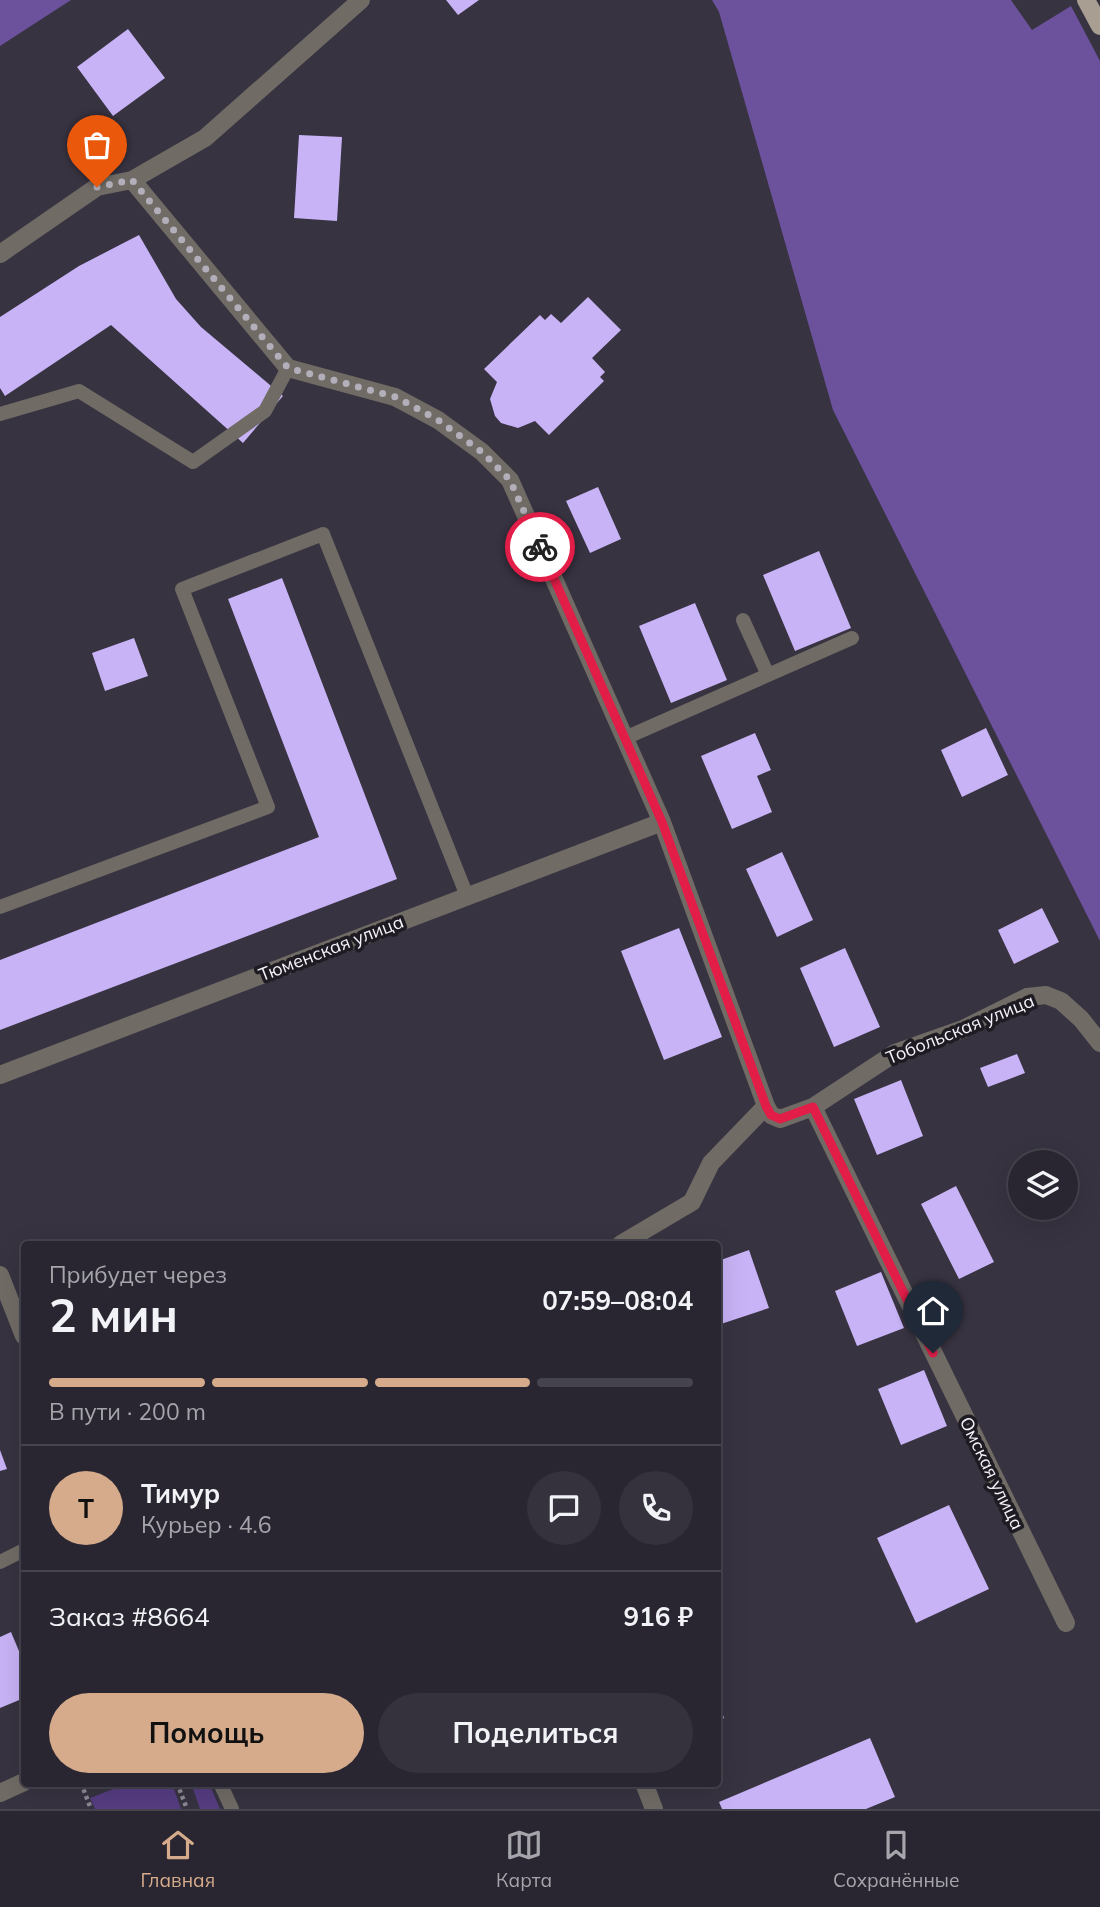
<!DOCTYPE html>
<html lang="ru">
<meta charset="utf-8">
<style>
:root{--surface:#292631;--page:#35323d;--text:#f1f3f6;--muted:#a5a5ab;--line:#45434d;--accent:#d6ab8b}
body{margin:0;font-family:Mulish,sans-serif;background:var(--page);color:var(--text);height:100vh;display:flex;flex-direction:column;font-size:26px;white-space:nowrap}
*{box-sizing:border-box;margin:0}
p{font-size:23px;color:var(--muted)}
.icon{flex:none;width:38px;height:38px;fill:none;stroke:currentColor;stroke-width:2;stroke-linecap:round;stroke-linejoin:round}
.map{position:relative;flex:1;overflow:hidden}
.panel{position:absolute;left:21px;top:1241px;width:700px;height:546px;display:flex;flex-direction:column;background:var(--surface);border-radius:7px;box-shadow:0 7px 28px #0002,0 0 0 2px var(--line)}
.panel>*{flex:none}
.tools{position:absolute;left:1008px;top:1150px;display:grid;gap:14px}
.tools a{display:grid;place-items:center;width:70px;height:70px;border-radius:50%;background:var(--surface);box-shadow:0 7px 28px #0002,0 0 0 2px var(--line);font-size:35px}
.pin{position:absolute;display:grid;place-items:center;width:60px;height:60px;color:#fff;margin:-72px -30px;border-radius:50% 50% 50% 0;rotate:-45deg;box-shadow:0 0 7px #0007}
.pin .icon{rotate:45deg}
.courier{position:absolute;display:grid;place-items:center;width:70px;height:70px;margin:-35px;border:5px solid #e11d48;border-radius:50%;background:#fff;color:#222;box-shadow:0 2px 9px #0007}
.summary em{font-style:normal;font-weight:700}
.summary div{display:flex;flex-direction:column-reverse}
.summary{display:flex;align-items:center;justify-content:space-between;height:119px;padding:0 28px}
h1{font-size:46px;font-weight:700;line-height:52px}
.bar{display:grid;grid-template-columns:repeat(4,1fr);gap:10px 7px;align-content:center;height:84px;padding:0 28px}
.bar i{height:9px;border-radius:5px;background:var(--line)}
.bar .active{background:var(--accent)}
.bar p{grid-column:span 4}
.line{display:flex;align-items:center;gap:18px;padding:0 28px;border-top:2px solid var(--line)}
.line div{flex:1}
.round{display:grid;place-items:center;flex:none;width:74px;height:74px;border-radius:37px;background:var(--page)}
.button{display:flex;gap:14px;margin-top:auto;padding:14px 28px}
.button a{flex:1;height:80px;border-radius:42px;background:var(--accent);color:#111;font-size:28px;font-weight:700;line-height:80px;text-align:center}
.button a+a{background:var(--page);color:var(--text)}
.menu{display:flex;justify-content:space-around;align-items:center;height:98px;border-top:2px solid var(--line);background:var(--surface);font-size:19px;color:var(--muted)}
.menu a{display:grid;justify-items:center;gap:4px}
.menu .active{color:var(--accent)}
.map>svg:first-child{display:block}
</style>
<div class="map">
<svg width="1100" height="1809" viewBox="0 0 1100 1809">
<rect width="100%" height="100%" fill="#373341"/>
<path fill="#563d82" d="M 129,1783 L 172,1783 L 181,1809 L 95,1809 L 90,1798 Z
M 191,1783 L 209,1783 L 220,1809 L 200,1809 Z"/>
<path fill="#6c519c" d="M 0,0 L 71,0 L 0,46 Z
M 712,0 L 1011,0 L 1032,30 L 1071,6 L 1100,61 L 1100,941 L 833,410 L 719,12 Z"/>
<path fill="#c8b3f6" d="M 446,0 L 479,0 L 458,15 Z
M 128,29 L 165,78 L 113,116 L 77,67 Z
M 299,135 L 342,137 L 337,221 L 294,218 Z
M 139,235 L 176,299 L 201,327 L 283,396 L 243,443 L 111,325 L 5,396 L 0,388 L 0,317 L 79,266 Z
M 588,297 L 621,330 L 592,358 L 605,372 L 600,377 L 604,381 L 549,435 L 535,421 L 518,428 L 501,423 L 495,416 L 490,399 L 497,382 L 484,369 L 540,315 L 545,320 L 551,314 L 561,323 Z
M 598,487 L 621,539 L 590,553 L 566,501 Z
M 819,551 L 851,628 L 795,651 L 763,575 Z
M 282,578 L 397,879 L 0,1030 L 0,960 L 319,837 L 228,599 Z
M 695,603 L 727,680 L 671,703 L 639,626 Z
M 134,638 L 148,676 L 105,691 L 92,653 Z
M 986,728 L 1008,775 L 962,797 L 941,750 Z
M 755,733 L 771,770 L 757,776 L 772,812 L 732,829 L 701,756 Z
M 782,852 L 813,920 L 777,937 L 746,869 Z
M 1042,908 L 1059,942 L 1014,964 L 998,930 Z
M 679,928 L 722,1037 L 664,1060 L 621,951 Z
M 845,948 L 880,1027 L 834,1047 L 800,968 Z
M 1017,1054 L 1025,1073 L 988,1087 L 980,1068 Z
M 901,1080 L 923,1136 L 877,1155 L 854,1099 Z
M 956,1186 L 994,1262 L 959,1279 L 921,1204 Z
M 749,1250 L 769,1308 L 718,1325 L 718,1261 Z
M 881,1272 L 904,1328 L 857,1346 L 835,1291 Z
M 924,1370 L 947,1426 L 901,1445 L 878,1389 Z
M 0,1450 L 7,1469 L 0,1471 Z
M 949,1505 L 989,1589 L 916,1623 L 877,1538 Z
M 11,1632 L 24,1663 L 24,1698 L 0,1708 L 0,1637 Z
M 718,1702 L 724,1718 L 718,1721 Z
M 870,1738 L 895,1797 L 866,1809 L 722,1809 L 719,1802 Z"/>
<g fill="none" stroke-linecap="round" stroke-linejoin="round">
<path stroke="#8d8a95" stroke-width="4.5" stroke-dasharray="3.5 3.5" stroke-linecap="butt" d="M 81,1783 L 91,1809
M 177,1783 L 187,1809"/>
<path stroke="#706b65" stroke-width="14" d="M 0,414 L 79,391 L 193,462 L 265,411 L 288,368
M 743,620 L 768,675
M 625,738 L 852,638
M 0,907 L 268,807 L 182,589 L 323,534 L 467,896
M 0,1562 L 24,1550
M 220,1783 L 232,1809"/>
<path stroke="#706b65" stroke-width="18" d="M 132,180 L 288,368 L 395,397 L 438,420 L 482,452 L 510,480 L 662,822 L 766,1106 L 771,1115 L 780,1119 L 813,1107 L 1066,1623
M 0,254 L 97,187 L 132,180 L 205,138 L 361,0
M 0,1075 L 662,822
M 813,1107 L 895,1053 L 963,1029 L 1027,997 L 1046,995 L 1061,1001 L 1081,1019 L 1100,1043
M 621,1244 L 692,1202 L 711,1163 L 766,1106
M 0,1275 L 24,1336
M 644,1783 L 654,1809
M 0,1793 L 24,1782"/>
<path stroke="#a99e92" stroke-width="18" d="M 1086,0 L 1100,26"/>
</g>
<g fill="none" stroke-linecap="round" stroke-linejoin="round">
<path stroke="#b2afba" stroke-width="7" stroke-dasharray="0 12.6" d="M 97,187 L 132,180 L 288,368 L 396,397 L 438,420 L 482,452 L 510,480 L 540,547"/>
<path stroke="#e11d48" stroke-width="9" d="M 540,547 L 662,822 L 766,1106 L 771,1115 L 780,1119 L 813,1107 L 933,1353"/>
</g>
<g text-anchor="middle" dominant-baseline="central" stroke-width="7" stroke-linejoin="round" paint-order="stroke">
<g font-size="18" fill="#f5f2fb" stroke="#1e1c22">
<text transform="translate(331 948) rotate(-21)">Тюменская улица</text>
<text transform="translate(960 1029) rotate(-22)">Тобольская улица</text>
<text transform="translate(992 1473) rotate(64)">Омская улица</text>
</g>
</g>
</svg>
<div class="tools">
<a><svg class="icon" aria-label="layers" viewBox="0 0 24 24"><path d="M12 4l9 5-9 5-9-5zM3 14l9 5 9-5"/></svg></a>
</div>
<div class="pin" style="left:97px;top:187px;background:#ea580c"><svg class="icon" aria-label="bag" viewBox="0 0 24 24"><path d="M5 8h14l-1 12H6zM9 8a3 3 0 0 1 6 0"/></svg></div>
<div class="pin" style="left:933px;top:1353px;background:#1f2937"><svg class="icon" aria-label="home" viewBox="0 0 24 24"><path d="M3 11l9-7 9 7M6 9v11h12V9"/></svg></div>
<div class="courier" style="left:540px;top:547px"><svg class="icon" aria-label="bike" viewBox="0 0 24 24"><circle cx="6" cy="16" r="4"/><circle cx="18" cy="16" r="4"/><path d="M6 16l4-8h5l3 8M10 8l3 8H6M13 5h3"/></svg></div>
<section class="panel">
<div class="summary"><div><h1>2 мин</h1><p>Прибудет через</p></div><em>07:59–08:04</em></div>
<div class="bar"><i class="active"></i><i class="active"></i><i class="active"></i><i></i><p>В пути · 200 m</p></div>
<div class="line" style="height:126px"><b class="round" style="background:var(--accent);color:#111">Т</b><div><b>Тимур</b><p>Курьер · 4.6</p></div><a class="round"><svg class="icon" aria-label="chat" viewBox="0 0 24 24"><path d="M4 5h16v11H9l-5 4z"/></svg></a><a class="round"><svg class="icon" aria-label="phone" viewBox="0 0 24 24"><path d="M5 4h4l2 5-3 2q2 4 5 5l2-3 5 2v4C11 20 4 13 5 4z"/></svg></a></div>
<div class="line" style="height:91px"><div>Заказ #8664</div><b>916 ₽</b></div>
<div class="button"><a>Помощь</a><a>Поделиться</a></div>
</section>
</div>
<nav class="menu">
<a class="active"><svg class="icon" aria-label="home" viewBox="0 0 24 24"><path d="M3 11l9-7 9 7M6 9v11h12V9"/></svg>Главная</a>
<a><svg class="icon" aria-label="map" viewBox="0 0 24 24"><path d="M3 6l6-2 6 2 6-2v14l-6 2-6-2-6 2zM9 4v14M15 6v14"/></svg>Карта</a>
<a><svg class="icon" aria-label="saved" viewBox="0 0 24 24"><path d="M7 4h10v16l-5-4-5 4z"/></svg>Сохранённые</a>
</nav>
